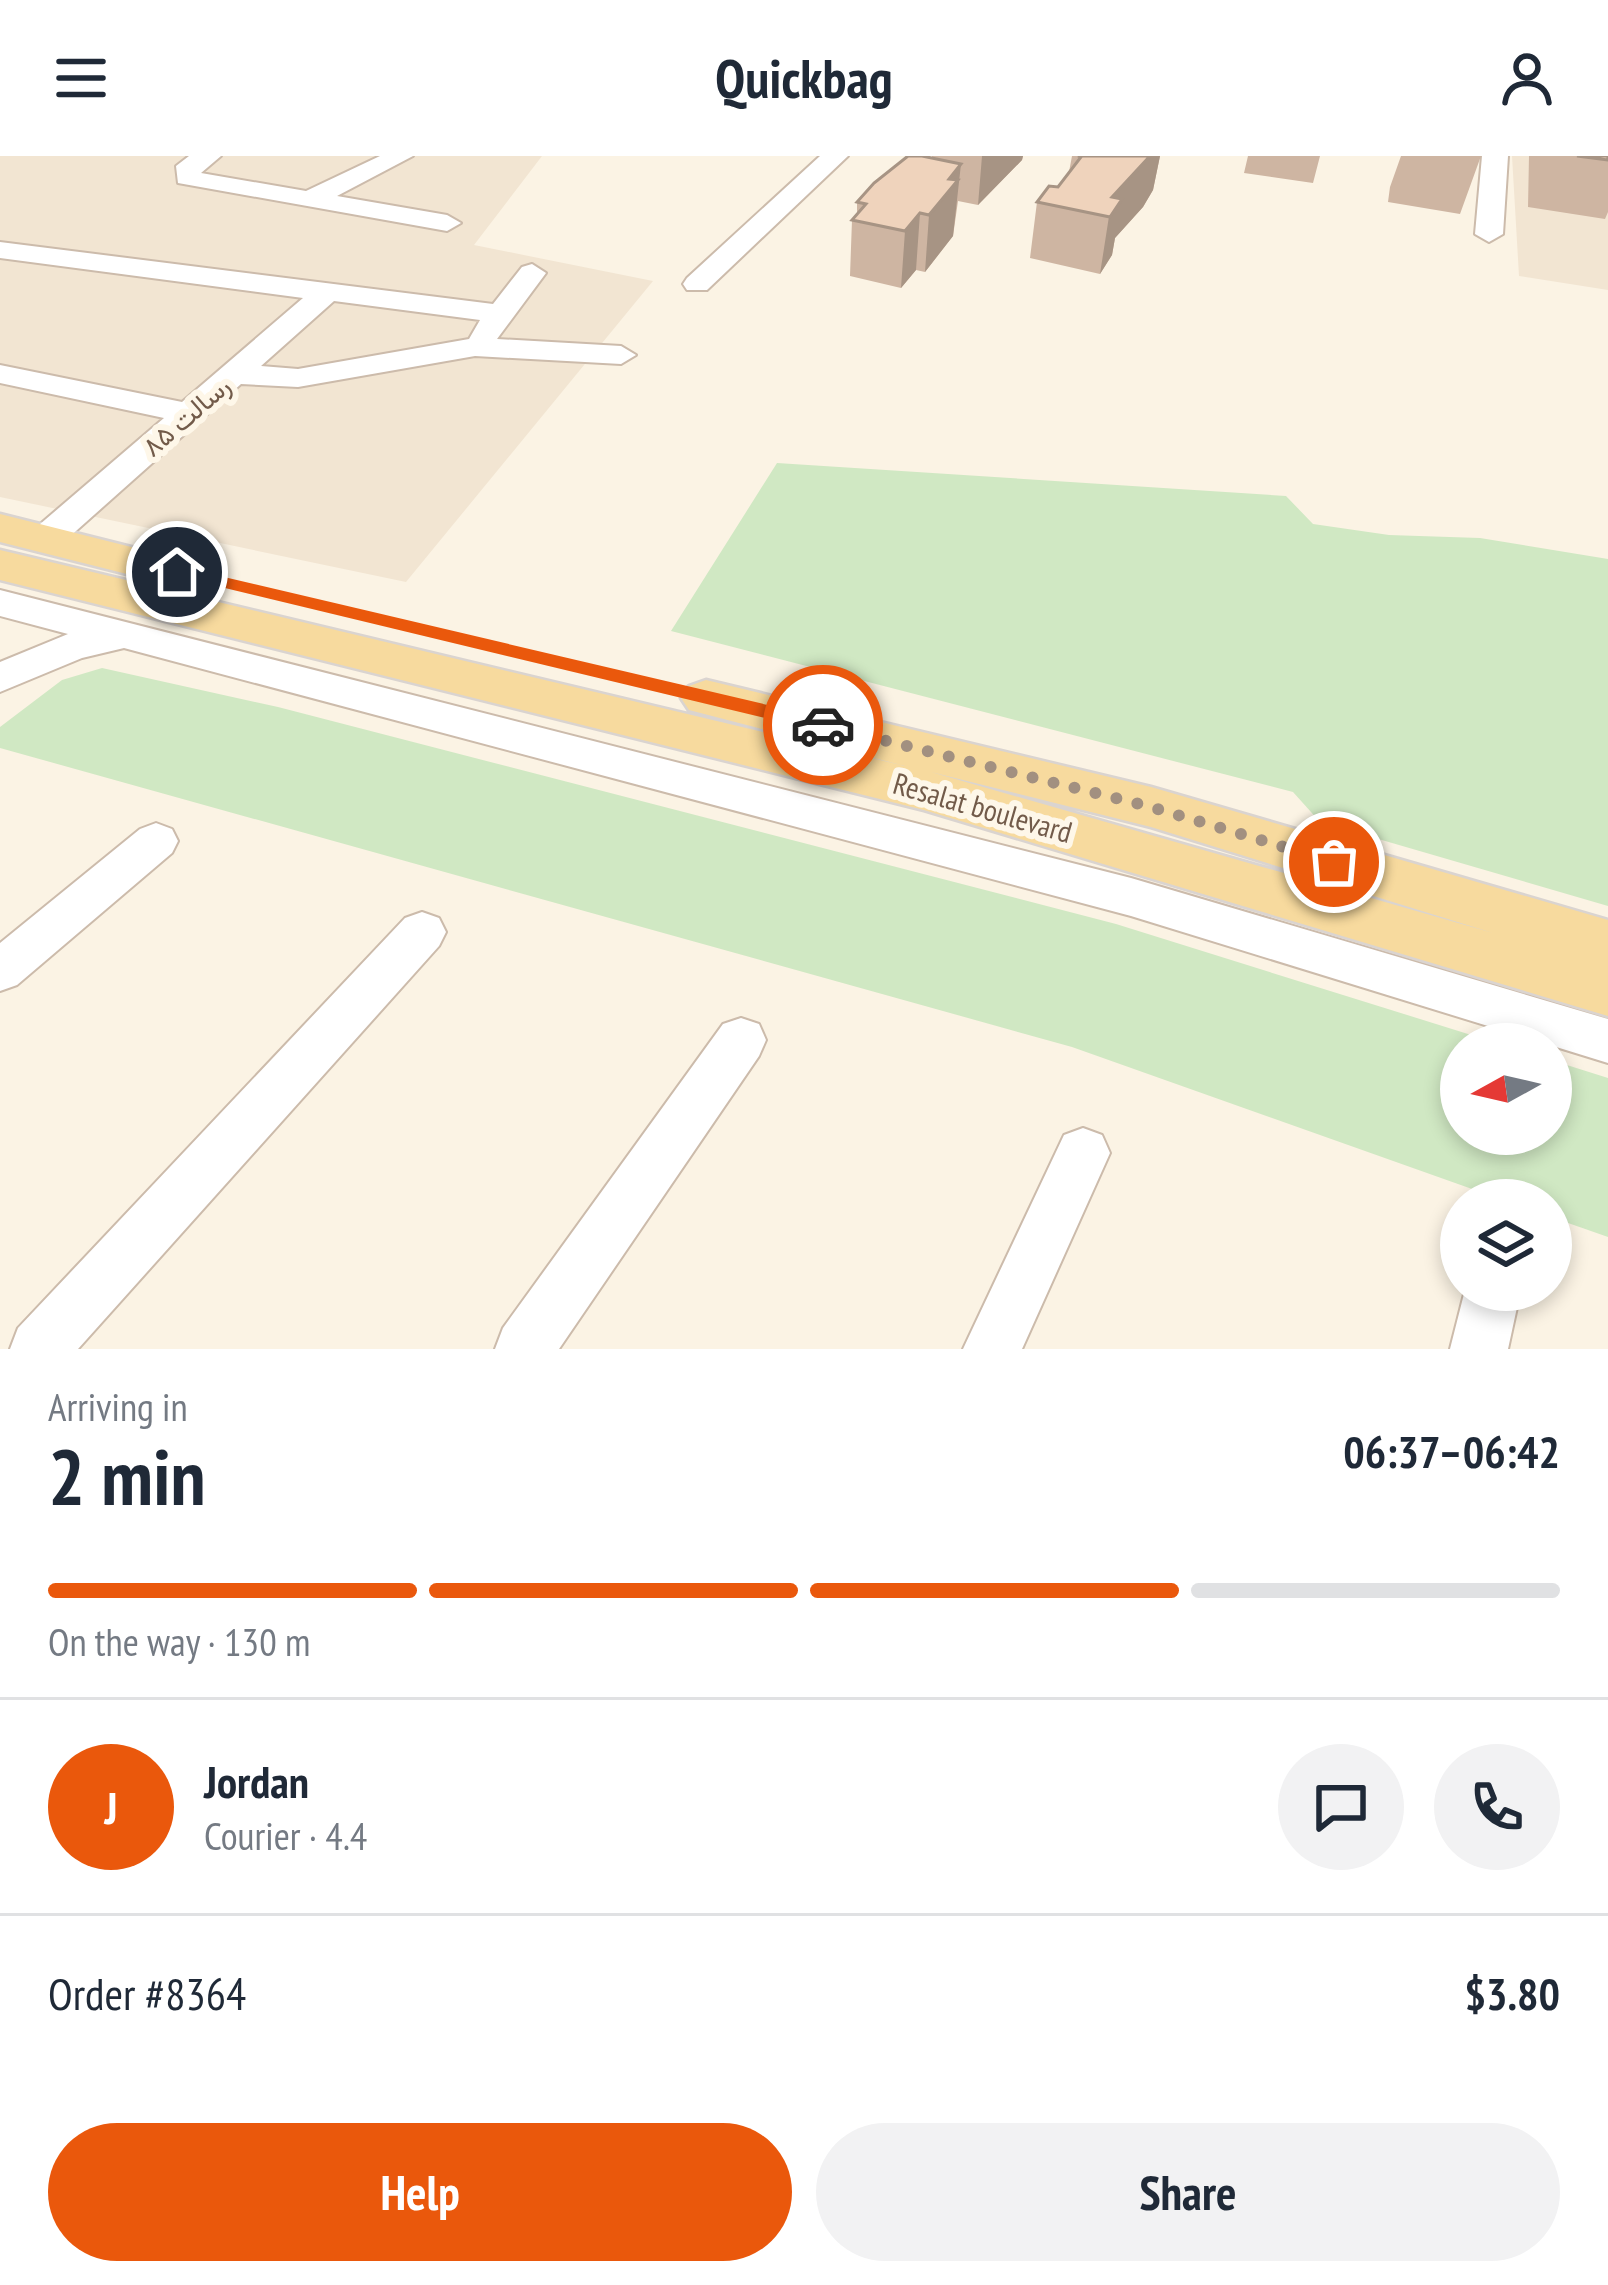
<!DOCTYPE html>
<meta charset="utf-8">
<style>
:root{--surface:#fff;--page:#f2f2f3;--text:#1f2937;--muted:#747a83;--line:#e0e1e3;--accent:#ea580c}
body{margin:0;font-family:"PT Sans Narrow",Vazirmatn,sans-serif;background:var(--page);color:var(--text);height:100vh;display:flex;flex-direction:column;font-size:45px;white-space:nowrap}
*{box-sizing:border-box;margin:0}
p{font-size:39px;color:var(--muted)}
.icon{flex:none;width:66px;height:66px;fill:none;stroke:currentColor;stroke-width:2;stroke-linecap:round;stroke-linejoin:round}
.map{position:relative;height:1193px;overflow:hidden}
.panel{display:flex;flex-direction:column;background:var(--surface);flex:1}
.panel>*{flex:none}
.needle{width:78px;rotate:262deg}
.controls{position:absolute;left:1440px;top:867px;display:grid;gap:24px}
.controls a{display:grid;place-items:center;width:132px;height:132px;border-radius:50%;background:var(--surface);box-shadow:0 6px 18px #0003;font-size:60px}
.pin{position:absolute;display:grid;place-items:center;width:102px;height:102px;color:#fff;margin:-51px;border:6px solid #fff;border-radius:50%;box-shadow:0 3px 12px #0007}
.courier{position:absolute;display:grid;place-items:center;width:120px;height:120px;margin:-60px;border:9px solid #ea580c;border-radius:50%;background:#fff;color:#222;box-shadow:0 3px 15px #0007}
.summary em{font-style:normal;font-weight:800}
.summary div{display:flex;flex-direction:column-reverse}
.summary{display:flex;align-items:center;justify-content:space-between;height:204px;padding:0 48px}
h1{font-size:78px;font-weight:800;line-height:90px}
.bar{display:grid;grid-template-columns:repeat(4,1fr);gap:18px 12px;align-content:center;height:144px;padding:0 48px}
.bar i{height:15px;border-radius:9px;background:var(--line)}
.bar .active{background:var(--accent)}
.bar p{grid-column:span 4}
.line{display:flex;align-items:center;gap:30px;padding:0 48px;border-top:3px solid var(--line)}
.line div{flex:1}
.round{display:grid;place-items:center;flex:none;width:126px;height:126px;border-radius:63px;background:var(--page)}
.primary-button{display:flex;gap:24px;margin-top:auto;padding:24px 48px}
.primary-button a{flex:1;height:138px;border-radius:72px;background:var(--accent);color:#fff;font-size:48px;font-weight:800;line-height:138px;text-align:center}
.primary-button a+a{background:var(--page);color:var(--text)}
header{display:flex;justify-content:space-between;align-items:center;height:156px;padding:0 48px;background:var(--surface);font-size:54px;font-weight:800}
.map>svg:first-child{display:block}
</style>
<header><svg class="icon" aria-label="menu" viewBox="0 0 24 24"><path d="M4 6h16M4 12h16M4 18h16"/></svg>Quickbag<svg class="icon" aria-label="person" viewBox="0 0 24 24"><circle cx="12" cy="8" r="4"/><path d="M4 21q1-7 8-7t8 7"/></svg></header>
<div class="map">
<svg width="1608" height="1193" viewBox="0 0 1608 1193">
<rect width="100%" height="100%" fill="#fbf3e4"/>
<path fill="#f2e5d2" d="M 0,0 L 542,0 L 474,89 L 653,125 L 406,426 L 0,341 Z
M 1512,0 L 1608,0 L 1608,134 L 1519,120 Z"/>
<path fill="#d0e8c3" d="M 777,307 L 1286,340 L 1313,368 L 1389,379 L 1480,382 L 1608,403 L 1608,750 L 1320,666 L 1293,636 L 671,475 Z
M 102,512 L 278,551 L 1116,768 L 1500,888 L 1461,888 L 1461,978 L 1551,978 L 1551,904 L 1608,922 L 1608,1081 L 1551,1061 L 1551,1044 L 1503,1044 L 1072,891 L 0,592 L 0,571 L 62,524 Z"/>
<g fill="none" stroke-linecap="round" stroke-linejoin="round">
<g stroke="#ccbbab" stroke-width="4">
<path id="minor" d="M 189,0 L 221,0 L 201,17 L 306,35 L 380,0 L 413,0 L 337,40 L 447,59 L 461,67 L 447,75 L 178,27 L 176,10 Z
M 820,0 L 848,0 L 707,134 L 687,134 L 683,128 L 687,122 Z
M 1482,0 L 1508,0 L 1503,78 L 1489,86 L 1475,78 Z
M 0,86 L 493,148 L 522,111 L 532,108 L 546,117 L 497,183 L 621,190 L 636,199 L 621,208 L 475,200 L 298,231 L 241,228 L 58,391 L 32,391 L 27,383 L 32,375 L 164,262 L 0,227 L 0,209 L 182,246 L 303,142 L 0,102 ZM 334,145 L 480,164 L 469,183 L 298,213 L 261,210 Z
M 0,434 L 1131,722 L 1608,863 L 1608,907 L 1131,760 L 124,492 L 82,502 L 0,536 L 0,506 L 68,478 L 0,460 Z
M 156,667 L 172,673 L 178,685 L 172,697 L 17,829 L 0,835 L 0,787 L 140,673 Z
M 422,756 L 439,762 L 446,776 L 439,790 L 78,1193 L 10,1193 L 18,1172 L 405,762 Z
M 741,862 L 759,868 L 766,884 L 759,900 L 559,1193 L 495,1193 L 503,1172 L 723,868 Z
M 1083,972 L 1102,979 L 1110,997 L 1022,1193 L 963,1193 L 1064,979 Z
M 1465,1134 L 1515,1134 L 1519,1142 L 1508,1193 L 1450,1193 Z"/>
</g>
<g stroke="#dad4d0" stroke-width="5">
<path id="major" d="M 0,358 L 143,394 L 149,404 L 143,414 L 127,418 L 0,386 Z
M 0,394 L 905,610 L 689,554 L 681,542 L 689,530 L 706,524 L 1151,631 L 1608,764 L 1608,860 L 924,654 L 0,424 ZM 931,616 L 1151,671 L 1493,777 Z"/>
</g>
<use href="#minor" fill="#fff" fill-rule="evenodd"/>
<use href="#major" fill="#f7da9e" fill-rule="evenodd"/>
</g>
<path fill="#ceb5a2" d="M 932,0 L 1023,0 L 1022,4 L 978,49 L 958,45 L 953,80 L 925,116 L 916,114 L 901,132 L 850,120 L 852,64 L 857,58 L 857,46 L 932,2 Z
M 1072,0 L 1160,0 L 1153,34 L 1143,51 L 1115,82 L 1112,99 L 1100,118 L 1030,102 L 1037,46 L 1058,31 L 1069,16 Z
M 1248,0 L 1320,0 L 1313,27 L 1244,17 Z
M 1401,0 L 1481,0 L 1460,58 L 1388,46 L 1390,31 Z
M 1529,0 L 1608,0 L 1608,56 L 1605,63 L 1528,51 Z"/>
<path fill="#a79484" d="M 982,0 L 1023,0 L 1022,4 L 978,49 Z
M 1150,0 L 1160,0 L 1153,34 L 1143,51 L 1115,82 L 1112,99 L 1100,118 L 1112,41 Z
M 961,8 L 953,80 L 925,116 L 929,59 L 949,23 Z
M 920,57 L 916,114 L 901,132 L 905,75 Z"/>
<path fill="#efd3bc" stroke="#a79484" stroke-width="3" d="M 908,0 L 922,0 L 961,8 L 949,23 L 958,24 L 929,59 L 920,57 L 905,75 L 852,64 L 866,48 L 857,46 L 874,27 Z
M 1078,0 L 1150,0 L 1112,41 L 1122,43 L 1110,61 L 1037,46 L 1049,30 L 1058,31 L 1081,1 Z
M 1577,0 L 1608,0 L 1608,4 Z"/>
<path fill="#ea580c" d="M 177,410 L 823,562 L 833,569 L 823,576 L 171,419 L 171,412 Z"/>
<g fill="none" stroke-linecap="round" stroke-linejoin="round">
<path stroke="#a29080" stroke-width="12" stroke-dasharray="0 21.6" d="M 823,569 L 1151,651 L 1334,706"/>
</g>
<g text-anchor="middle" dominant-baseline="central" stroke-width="12" stroke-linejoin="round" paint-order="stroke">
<g font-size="27" fill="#725b4a" stroke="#fef7e9">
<text transform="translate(186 260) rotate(-41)">رسالت ۸۵</text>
</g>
<g font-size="30" fill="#725b4a" stroke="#fef7e9">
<text transform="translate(983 651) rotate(16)">Resalat boulevard</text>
</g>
</g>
</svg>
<div class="controls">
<a><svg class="needle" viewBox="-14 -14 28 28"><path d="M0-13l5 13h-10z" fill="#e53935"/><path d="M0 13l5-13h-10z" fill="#747a83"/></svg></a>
<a><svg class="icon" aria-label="layers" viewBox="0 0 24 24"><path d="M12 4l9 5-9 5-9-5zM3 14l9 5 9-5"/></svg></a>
</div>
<div class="pin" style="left:1334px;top:706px;background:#ea580c"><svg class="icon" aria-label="bag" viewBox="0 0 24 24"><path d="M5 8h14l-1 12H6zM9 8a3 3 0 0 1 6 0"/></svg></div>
<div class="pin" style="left:177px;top:416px;background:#1f2937"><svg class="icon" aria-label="home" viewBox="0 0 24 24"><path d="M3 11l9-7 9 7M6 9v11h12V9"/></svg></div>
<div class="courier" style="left:823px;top:569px"><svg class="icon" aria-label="car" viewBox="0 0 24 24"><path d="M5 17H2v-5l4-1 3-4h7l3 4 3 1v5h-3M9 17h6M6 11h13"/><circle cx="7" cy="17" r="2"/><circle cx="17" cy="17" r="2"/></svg></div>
</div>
<section class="panel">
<div class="summary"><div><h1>2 min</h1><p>Arriving in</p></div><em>06:37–06:42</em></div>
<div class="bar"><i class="active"></i><i class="active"></i><i class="active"></i><i></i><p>On the way · 130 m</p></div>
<div class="line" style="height:216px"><b class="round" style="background:var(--accent);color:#fff">J</b><div><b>Jordan</b><p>Courier · 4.4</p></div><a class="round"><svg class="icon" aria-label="chat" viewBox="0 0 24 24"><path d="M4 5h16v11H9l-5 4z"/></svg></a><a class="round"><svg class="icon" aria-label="phone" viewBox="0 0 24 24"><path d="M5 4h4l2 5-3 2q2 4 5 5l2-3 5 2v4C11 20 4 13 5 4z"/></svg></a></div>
<div class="line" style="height:156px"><div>Order #8364</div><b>$3.80</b></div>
<div class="primary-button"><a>Help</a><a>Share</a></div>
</section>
